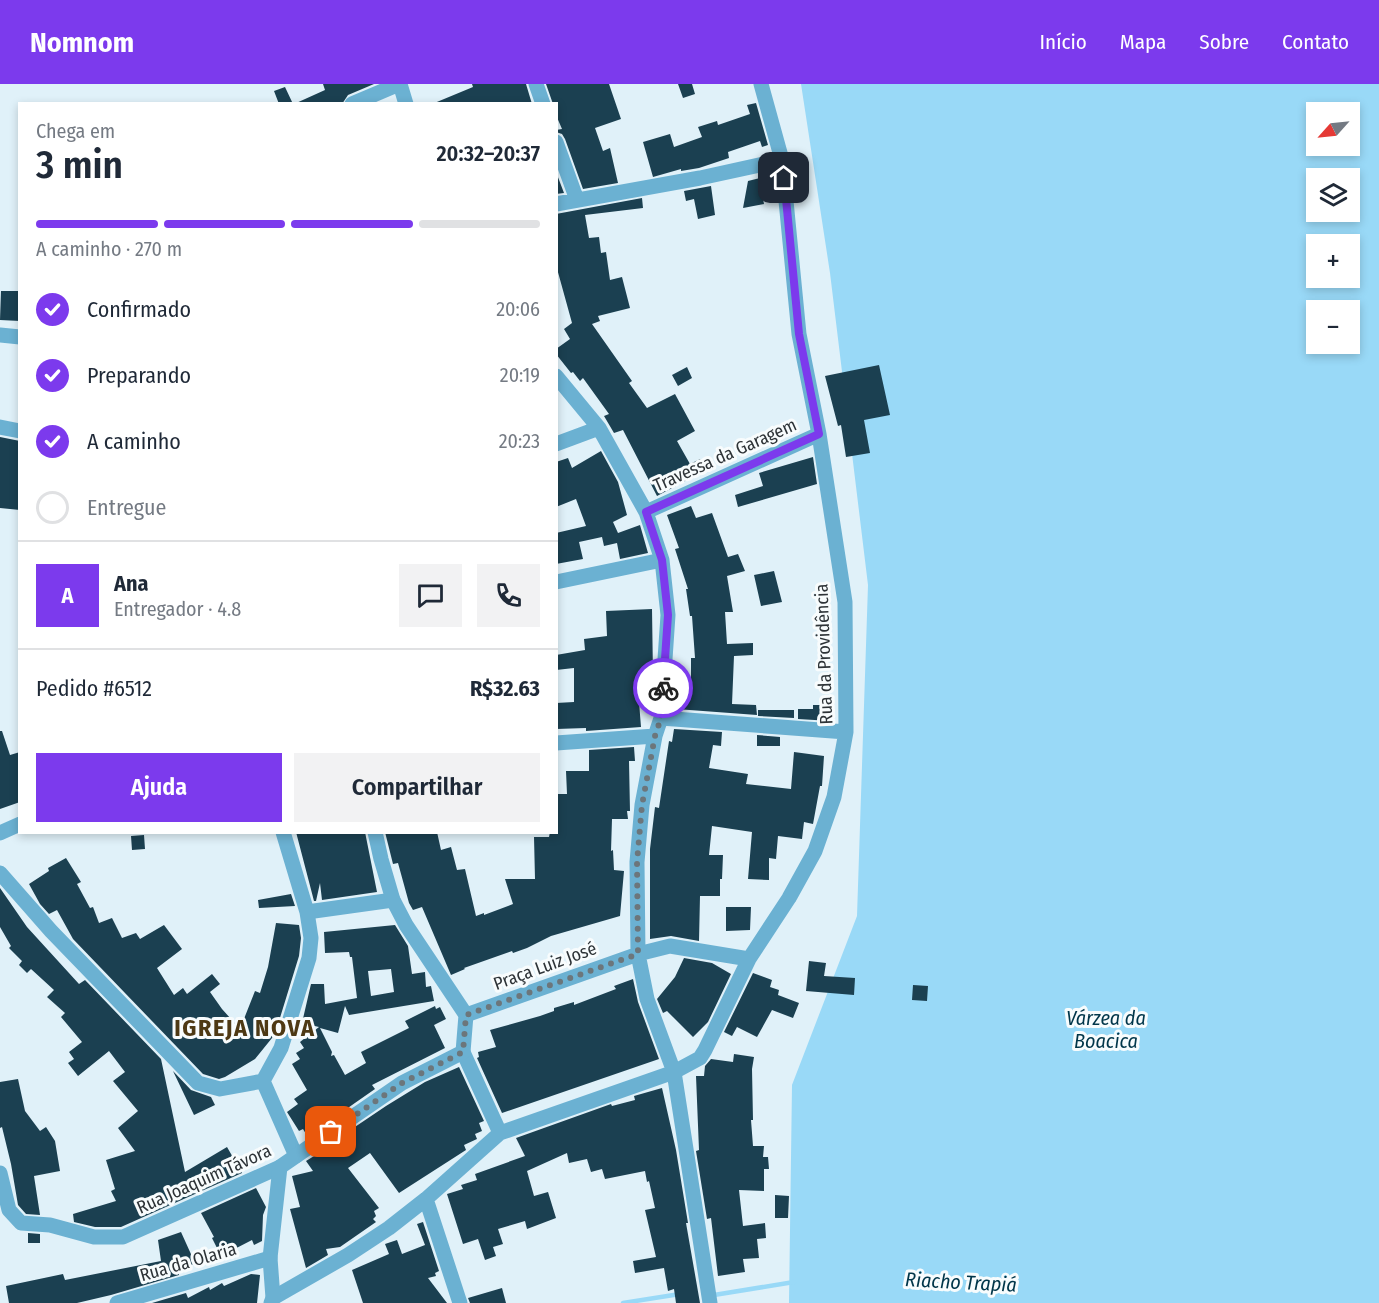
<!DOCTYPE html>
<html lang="pt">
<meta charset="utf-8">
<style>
:root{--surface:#fff;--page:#f2f2f3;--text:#1f2937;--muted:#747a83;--line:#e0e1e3;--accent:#7c3aed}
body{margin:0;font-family:"Fira Sans Condensed",sans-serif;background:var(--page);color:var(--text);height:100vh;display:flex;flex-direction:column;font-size:22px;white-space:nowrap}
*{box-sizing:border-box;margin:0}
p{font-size:20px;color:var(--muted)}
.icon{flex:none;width:33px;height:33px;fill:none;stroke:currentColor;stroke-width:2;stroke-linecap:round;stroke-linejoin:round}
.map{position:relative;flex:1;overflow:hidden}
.side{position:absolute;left:18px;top:18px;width:540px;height:732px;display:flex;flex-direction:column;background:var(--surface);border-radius:0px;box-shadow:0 3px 9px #0003}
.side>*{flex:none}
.needle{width:39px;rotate:243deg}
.buttons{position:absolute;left:1306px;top:18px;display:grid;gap:12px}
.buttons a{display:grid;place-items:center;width:54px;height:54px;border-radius:0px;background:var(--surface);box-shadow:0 3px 9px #0003;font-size:30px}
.pin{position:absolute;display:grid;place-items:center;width:51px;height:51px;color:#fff;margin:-26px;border-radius:12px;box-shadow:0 3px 9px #0006}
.courier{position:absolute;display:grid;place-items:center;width:60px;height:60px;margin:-30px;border:4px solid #7c3aed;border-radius:50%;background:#fff;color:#222;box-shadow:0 2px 8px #0007}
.head em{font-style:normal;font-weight:600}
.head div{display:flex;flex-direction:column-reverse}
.head{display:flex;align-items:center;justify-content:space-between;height:102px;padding:0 18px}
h1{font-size:39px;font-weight:600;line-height:45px}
.bar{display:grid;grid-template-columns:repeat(4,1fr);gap:9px 6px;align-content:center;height:72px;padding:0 18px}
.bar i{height:8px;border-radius:4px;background:var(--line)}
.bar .on{background:var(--accent)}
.bar p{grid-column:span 4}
.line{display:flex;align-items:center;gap:15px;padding:0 18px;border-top:2px solid var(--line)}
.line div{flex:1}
.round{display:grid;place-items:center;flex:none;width:63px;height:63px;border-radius:0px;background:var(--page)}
ol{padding:0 18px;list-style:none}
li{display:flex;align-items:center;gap:18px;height:66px}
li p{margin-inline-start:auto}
li .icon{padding:6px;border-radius:50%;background:var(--accent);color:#fff;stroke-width:4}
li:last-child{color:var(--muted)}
li i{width:33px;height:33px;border:3px solid var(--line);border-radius:50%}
.cta{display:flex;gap:12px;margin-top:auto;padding:12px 18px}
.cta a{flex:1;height:69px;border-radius:0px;background:var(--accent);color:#fff;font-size:24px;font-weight:600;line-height:69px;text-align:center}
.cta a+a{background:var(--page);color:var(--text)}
header{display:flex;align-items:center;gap:36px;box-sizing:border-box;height:84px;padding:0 30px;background:var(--accent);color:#fff}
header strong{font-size:28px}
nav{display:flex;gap:33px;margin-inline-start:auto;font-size:21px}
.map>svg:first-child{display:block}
</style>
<header>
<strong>Nomnom</strong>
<nav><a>Início</a><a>Mapa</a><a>Sobre</a><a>Contato</a></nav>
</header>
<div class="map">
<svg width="1379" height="1219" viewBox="0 0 1379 1219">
<rect width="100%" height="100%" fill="#e0f1f9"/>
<path fill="#99d9f7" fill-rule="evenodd" d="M 801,0 L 1379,0 L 1379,1219 L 789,1219 L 792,1001 L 857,832 L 868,501 L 830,189 ZM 1317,28 L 1350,28 L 1350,62 L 1317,62 ZM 1317,94 L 1350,94 L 1350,128 L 1317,128 ZM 1317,160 L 1350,160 L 1350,194 L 1317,194 ZM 1317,226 L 1350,226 L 1350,260 L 1317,260 Z"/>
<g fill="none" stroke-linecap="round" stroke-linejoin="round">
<path stroke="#99d9f7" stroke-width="4.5" d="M 714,1211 L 794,1198
M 623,1219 L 680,1210"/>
</g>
<path fill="#1b4051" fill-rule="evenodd" d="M 323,0 L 374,0 L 348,11 L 342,20 L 294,20 L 325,6 Z
M 472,0 L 526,0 L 532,20 L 432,20 L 473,3 Z
M 546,0 L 609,0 L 621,35 L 595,44 L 603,67 L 610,64 L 618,99 L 583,105 L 565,55 L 562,50 L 556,48 L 556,46 L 562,45 L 556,31 L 556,20 L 553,20 Z
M 678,0 L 692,0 L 695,10 L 683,14 Z
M 285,3 L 293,20 L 279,20 L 274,7 Z
M 756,19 L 768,61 L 762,63 L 760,57 L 728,68 L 729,74 L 699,84 L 681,87 L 681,85 L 653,93 L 643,58 L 670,50 L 674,63 L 702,53 L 698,43 L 717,37 L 718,41 L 750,30 L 747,21 Z
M 556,88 L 564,109 L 556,110 Z
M 772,91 L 775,107 L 762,110 L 764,120 L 743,124 L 748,97 Z
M 711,102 L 715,131 L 698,135 L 694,115 L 686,117 L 684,107 Z
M 642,114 L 643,124 L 585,131 L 589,154 L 599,153 L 601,169 L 606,168 L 610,196 L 622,193 L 630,224 L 598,232 L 600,237 L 592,240 L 632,297 L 629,299 L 647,324 L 675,310 L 695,347 L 677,357 L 690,380 L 700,375 L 706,386 L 657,412 L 623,346 L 614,349 L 604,332 L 609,330 L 583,294 L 580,297 L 573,288 L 571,289 L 556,270 L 556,265 L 570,255 L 564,245 L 572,239 L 556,181 L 556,130 Z
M 1,207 L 20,207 L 20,237 L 0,236 Z
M 879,281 L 890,331 L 864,336 L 870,369 L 846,373 L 841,341 L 838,342 L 825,292 Z
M 687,283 L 692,294 L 678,302 L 672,291 Z
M 0,353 L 20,357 L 20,426 L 0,424 Z
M 601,367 L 618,398 L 627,431 L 613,438 L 618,449 L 640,441 L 648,469 L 620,475 L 617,459 L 604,462 L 602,453 L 579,458 L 583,475 L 556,480 L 556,449 L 586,442 L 576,415 L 556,423 L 556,378 L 568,374 L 572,384 Z
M 813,373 L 817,400 L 738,423 L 735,411 L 763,402 L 759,389 Z
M 691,422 L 696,434 L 712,429 L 728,473 L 738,470 L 745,487 L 727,492 L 733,528 L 725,528 L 727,560 L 753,559 L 753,571 L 734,572 L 732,620 L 756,621 L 757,631 L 676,625 L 676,610 L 691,610 L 691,574 L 695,574 L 692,532 L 690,532 L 686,505 L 688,505 L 675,465 L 679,464 L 667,431 Z
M 774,487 L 782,518 L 761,522 L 754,491 Z
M 652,525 L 653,592 L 649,592 L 648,618 L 639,618 L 641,643 L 586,647 L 586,644 L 556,645 L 556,619 L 574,618 L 574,584 L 556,586 L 556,571 L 585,566 L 584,555 L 607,552 L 606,527 Z
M 813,621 L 831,621 L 831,637 L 798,635 L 798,625 L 813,625 Z
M 758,626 L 794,626 L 794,634 L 758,632 Z
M 674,645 L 722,648 L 721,662 L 713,661 L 709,684 L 748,690 L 746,700 L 791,705 L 794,668 L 824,672 L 822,702 L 820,702 L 813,740 L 804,738 L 802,755 L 778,752 L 776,775 L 769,774 L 769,796 L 748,795 L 752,748 L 712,742 L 709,771 L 723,771 L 722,795 L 720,795 L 720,812 L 700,812 L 699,857 L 671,852 L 650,855 L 650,765 L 655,723 L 659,724 L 669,657 L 672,658 Z
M 0,647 L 2,647 L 10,671 L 20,668 L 20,718 L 0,725 Z
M 757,651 L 780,653 L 780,662 L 757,662 Z
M 634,663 L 635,677 L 629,677 L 630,727 L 627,727 L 628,735 L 612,735 L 611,767 L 613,766 L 614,786 L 624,787 L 620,832 L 551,852 L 527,864 L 513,869 L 512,867 L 464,884 L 465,885 L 451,891 L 422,823 L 413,826 L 409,819 L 398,779 L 393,780 L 385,748 L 437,748 L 441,766 L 451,763 L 457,786 L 465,785 L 476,832 L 484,829 L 484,831 L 513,820 L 505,795 L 535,795 L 534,753 L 549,753 L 550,748 L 556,748 L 557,710 L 567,710 L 566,687 L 589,687 L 589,666 Z
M 296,748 L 365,748 L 377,808 L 322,816 L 320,799 L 316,817 L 314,817 Z
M 144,751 L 145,765 L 132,766 L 131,752 Z
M 66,774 L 81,798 L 77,800 L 90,824 L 93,823 L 99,839 L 112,834 L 122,854 L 136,849 L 140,855 L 164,841 L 182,865 L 157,884 L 174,911 L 183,904 L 187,910 L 212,890 L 220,900 L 210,908 L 222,925 L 240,945 L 255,907 L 260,909 L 268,883 L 276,839 L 299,841 L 301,854 L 299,872 L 279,937 L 272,954 L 255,975 L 225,993 L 219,995 L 203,990 L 73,855 L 57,826 L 49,830 L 40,820 L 29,800 L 49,787 L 48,784 Z
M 0,804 L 27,843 L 79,900 L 85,896 L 161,975 L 185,1088 L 227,1063 L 242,1089 L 121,1143 L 95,1143 L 74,1138 L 73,1130 L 116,1117 L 111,1107 L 115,1105 L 106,1076 L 135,1067 L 118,1044 L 138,1027 L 113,997 L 125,988 L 109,967 L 78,992 L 68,979 L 74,975 L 69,968 L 82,958 L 61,933 L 65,929 L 47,913 L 54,906 L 31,885 L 27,889 L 19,881 L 22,877 L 9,864 L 11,862 L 0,843 Z
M 291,810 L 295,822 L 259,824 L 258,816 Z
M 726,823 L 751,823 L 750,846 L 726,847 Z
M 395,841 L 408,862 L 412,890 L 425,888 L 426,903 L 431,902 L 434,917 L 349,931 L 345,922 L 338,949 L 320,944 L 332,968 L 331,972 L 334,971 L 345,991 L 366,979 L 361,968 L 409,944 L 405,937 L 435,922 L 436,925 L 440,923 L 446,935 L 434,941 L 445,964 L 372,1001 L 375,1005 L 332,1035 L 331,1034 L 306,1050 L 303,1045 L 299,1047 L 287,1028 L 298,1020 L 294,1015 L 307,1006 L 292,980 L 300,975 L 296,969 L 304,964 L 300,958 L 319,943 L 302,939 L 311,900 L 324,900 L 325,920 L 357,914 L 352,873 L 350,873 L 349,868 L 325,869 L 324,848 ZM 391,885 L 394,908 L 371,912 L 368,887 Z
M 684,874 L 712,879 L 731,890 L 708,938 L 693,953 L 667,927 L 663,929 L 657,915 L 675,893 Z
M 809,877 L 826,879 L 824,892 L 855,894 L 854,911 L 806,907 Z
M 753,889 L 772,896 L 770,903 L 779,906 L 778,911 L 799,919 L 793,934 L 772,926 L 757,953 L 737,943 L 732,952 L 724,948 Z
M 633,895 L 638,918 L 659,975 L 502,1029 L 477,974 L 479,973 L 478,968 L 496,963 L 490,946 L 540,932 L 554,927 L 554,924 L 574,918 L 574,921 L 616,905 L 614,902 Z
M 913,901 L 928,902 L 927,917 L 912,916 Z
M 734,970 L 754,973 L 752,985 L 753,1036 L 751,1036 L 753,1062 L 764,1062 L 763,1073 L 768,1073 L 769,1085 L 764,1085 L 764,1107 L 739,1106 L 743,1142 L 765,1139 L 766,1154 L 757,1155 L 759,1174 L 743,1175 L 745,1188 L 718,1192 L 711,1134 L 707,1135 L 696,1067 L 699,1066 L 696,992 L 704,992 L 705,982 L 711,975 L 733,978 Z
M 459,983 L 484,1037 L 479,1039 L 482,1047 L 475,1050 L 477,1055 L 464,1061 L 466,1066 L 399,1109 L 370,1069 L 348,1084 L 379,1124 L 374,1127 L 376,1132 L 373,1135 L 376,1138 L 340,1163 L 326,1165 L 328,1171 L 306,1184 L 290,1125 L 300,1123 L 292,1092 L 313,1087 L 306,1077 L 345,1053 L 343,1051 L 386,1022 L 425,998 Z
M 173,987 L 191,1006 L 211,1013 L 215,1021 L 194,1031 Z
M 18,995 L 25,1027 L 40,1047 L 46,1043 L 55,1057 L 60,1087 L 34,1092 L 40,1131 L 26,1130 L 18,1121 L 11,1080 L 2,1043 L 0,1044 L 0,998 Z
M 662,1004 L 676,1066 L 688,1139 L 686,1139 L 700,1219 L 676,1219 L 674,1205 L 668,1207 L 664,1184 L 635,1189 L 633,1177 L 656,1173 L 645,1126 L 655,1124 L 649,1097 L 647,1098 L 645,1087 L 605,1095 L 602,1085 L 591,1088 L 587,1075 L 569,1079 L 567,1069 L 527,1087 L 534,1112 L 548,1108 L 556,1134 L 527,1145 L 525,1137 L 498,1145 L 503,1160 L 493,1163 L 496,1172 L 485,1176 L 478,1155 L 463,1160 L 447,1110 L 463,1105 L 461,1101 L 477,1096 L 475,1090 L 525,1072 L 516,1054 L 611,1020 L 612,1022 L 635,1016 L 634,1012 Z
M 256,1104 L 266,1123 L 263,1131 L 262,1157 L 254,1161 L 252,1156 L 221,1172 L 212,1154 L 214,1153 L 201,1129 Z
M 775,1111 L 789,1112 L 788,1134 L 775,1134 Z
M 423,1138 L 439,1187 L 435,1189 L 436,1192 L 428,1194 L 447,1219 L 363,1219 L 352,1186 L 389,1170 L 385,1160 L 397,1156 L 402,1170 L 425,1161 L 417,1140 Z
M 181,1148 L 195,1179 L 186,1184 L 186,1186 L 179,1189 L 179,1191 L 111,1211 L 77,1219 L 9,1219 L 6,1202 L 63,1190 L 65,1196 L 161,1177 L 158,1156 Z
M 28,1149 L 40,1150 L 40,1159 L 28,1159 Z
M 251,1190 L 260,1191 L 257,1219 L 152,1219 L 186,1209 L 188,1214 L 209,1203 L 210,1206 L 222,1199 L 224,1202 Z
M 502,1204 L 506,1219 L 470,1219 L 468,1214 Z"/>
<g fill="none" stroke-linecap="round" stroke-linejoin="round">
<path stroke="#6bb1d2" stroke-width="15" d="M 536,0 L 543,20
M 352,20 L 399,0
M 556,58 L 577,116
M 556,120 L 700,94 L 782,76
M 556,292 L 599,344 L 646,428 L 662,476 L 668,531 L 661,634 L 655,652 L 642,721 L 637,778 L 638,870 L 647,915 L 674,988 L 710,1219
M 556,360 L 599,344
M 646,428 L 819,350
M 556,498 L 662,476
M 661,634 L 846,648
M 556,659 L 655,652
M 0,749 L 20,740
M 0,789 L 51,847 L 198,999 L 220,1005 L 263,997
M 307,828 L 393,816
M 466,931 L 638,870 L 670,862 L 749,875
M 463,968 L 500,1049
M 263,997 L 281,964 L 309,874 L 311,854 L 307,828 L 283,748
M 263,997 L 296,1072
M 0,1089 L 9,1126 L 21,1139 L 50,1141 L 94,1153 L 123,1153 L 280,1083
M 426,1115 L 460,1219
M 273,1214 L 348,1171 L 389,1144 L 426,1115 L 500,1049 L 674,988 L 700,974 L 705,966 L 749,875 L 789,814 L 815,767 L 834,713 L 846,648 L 845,518 L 819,350 L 799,250 L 782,76 L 761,0
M 117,1219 L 270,1174"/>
<path stroke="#6bb1d2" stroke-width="15" d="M 400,0 L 406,20
M 0,251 L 20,253
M 0,343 L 20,347
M 271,1219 L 273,1214 L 270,1174 L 280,1083 L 402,999 L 463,968 L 466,931 L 406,841 L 393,816 L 381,775 L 375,748"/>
</g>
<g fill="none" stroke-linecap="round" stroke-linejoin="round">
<path stroke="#6c767b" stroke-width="6" stroke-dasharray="0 10.8" d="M 331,1048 L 402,999 L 463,968 L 466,931 L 638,870 L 637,778 L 642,721 L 655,652 L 661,634 L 663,604"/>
<path stroke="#7c3aed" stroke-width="8" d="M 663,604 L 668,531 L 662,476 L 646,428 L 819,350 L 799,250 L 784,94"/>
</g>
<g text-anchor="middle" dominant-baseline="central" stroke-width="6" stroke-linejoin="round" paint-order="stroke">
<g font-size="18" fill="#2d3337" stroke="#f8fcfd">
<text transform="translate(725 371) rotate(-24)">Travessa da Garagem</text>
<text transform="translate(824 570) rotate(-92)">Rua da Providência</text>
<text transform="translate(545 882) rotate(-20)">Praça Luiz José</text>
<text transform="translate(204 1095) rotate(-24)">Rua Joaquim Távora</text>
<text transform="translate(188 1178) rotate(-16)">Rua da Olaria</text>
</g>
<g font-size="20" font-style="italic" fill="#00364a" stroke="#f8fcfd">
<text x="1106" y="934">Várzea da<tspan x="1106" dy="23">Boacica</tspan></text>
<text transform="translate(961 1198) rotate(3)">Riacho Trapiá</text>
</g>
<g font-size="24" font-weight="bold" letter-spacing="1.5" fill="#4e3914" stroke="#f8fcfd">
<text x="245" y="944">IGREJA NOVA</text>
</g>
</g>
</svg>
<div class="buttons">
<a><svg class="needle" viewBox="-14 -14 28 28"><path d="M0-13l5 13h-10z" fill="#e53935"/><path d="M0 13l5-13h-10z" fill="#747a83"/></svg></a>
<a><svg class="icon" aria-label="layers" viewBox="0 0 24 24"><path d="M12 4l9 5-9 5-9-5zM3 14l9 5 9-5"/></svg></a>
<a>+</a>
<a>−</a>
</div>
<div class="pin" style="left:331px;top:1048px;background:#ea580c"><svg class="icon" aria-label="bag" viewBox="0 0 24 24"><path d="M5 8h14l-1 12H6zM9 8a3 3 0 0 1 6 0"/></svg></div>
<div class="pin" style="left:784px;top:94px;background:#1f2937"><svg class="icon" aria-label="home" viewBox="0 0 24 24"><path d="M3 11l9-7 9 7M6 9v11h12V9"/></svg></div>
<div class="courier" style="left:663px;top:604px"><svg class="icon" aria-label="bike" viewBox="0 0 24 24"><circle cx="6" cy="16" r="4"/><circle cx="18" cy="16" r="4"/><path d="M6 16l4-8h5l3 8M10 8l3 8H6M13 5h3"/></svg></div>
<section class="side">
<div class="head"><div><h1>3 min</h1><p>Chega em</p></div><em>20:32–20:37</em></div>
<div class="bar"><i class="on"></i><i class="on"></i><i class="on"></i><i></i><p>A caminho · 270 m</p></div>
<ol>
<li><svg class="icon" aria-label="check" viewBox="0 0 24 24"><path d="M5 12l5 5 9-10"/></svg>Confirmado<p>20:06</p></li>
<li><svg class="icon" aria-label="check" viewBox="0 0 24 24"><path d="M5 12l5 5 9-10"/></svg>Preparando<p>20:19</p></li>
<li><svg class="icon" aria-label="check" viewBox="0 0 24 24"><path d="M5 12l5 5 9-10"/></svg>A caminho<p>20:23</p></li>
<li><i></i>Entregue</li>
</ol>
<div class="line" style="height:108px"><b class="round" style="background:var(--accent);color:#fff">A</b><div><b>Ana</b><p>Entregador · 4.8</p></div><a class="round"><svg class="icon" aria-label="chat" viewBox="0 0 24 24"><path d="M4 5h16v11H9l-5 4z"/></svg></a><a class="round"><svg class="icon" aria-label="phone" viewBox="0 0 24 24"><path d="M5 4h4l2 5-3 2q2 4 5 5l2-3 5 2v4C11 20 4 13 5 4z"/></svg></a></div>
<div class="line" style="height:78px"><div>Pedido #6512</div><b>R$32.63</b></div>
<div class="cta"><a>Ajuda</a><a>Compartilhar</a></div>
</section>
</div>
